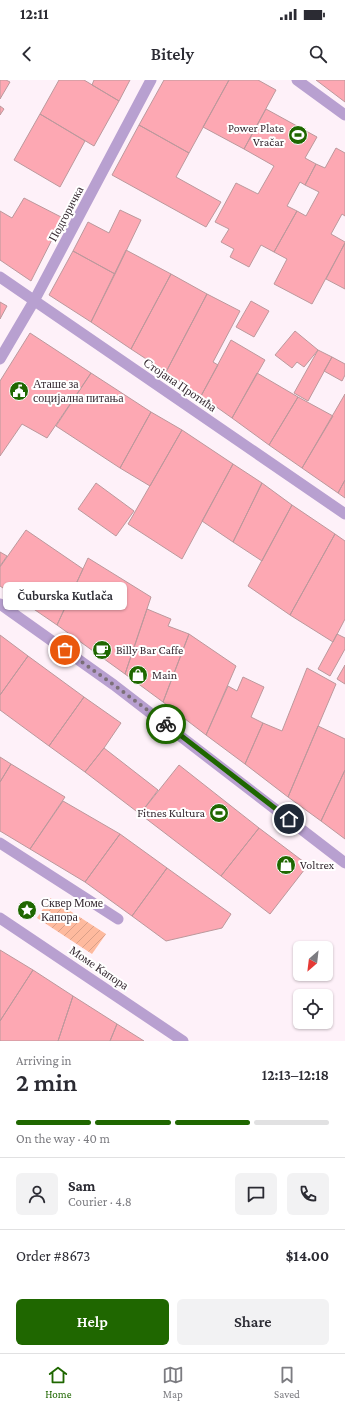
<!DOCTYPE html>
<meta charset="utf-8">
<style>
:root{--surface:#fff;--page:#f2f2f3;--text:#2b2b33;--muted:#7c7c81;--line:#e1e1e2;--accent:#1f6700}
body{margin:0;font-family:"Crimson Pro",serif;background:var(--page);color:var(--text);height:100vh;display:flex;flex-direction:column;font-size:15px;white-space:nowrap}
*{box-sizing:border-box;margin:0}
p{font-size:13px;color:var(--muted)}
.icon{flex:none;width:22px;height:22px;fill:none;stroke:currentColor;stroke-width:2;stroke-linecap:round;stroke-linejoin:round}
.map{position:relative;height:961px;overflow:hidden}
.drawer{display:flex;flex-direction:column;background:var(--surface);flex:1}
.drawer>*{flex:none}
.needle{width:26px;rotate:208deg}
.tools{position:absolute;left:293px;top:861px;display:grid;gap:8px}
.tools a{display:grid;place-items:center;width:40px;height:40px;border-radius:6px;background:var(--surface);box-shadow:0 1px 3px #0004;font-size:20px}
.pin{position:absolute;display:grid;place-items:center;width:34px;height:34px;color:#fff;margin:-17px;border:2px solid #fff;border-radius:50%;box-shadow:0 1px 4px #0007}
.courier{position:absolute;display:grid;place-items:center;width:40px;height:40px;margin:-20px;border:3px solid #1f6700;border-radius:50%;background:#fff;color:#222;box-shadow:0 1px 5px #0007}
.bubble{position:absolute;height:28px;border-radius:6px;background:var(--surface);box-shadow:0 1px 3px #0004;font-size:13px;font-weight:600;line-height:28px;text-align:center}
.overview em{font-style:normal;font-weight:600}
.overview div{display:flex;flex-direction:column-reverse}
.overview{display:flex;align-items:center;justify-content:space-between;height:68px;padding:0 16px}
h1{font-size:26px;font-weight:600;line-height:30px}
.bar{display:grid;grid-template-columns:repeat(4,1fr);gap:6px 4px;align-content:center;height:48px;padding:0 16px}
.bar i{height:5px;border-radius:3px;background:var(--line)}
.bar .active{background:var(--accent)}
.bar p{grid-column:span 4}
.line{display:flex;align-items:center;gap:10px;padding:0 16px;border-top:1px solid var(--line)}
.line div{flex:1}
.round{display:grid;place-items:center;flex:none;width:42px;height:42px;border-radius:6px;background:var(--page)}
.primary-button{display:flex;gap:8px;margin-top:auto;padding:8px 16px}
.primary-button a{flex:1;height:46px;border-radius:6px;background:var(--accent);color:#fff;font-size:16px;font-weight:600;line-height:46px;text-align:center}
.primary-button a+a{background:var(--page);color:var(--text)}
.status{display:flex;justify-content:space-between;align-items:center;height:28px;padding:0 20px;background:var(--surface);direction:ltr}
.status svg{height:11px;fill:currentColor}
header{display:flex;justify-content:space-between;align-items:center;height:52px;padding:0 16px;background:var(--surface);font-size:18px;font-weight:600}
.tab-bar{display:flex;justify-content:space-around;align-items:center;height:56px;border-top:1px solid var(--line);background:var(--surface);font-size:11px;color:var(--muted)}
.tab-bar a{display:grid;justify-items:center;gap:2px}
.tab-bar .active{color:var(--accent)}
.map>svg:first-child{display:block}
</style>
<div class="status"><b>12:11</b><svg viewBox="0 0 49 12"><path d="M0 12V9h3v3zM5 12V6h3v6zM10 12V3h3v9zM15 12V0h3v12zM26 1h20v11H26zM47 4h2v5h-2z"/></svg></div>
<header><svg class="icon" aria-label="back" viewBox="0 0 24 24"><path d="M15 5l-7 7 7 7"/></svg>Bitely<svg class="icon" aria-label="search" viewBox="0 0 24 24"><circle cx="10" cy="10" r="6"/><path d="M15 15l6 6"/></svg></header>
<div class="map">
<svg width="345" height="961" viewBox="0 0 345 961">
<defs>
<pattern id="garden-furrows" width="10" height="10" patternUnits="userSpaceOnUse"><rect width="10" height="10" fill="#feba9e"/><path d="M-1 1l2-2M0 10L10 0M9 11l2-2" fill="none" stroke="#daa089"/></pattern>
</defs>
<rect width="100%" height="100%" fill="#fef1f9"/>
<path fill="url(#garden-furrows)" d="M 50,818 L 106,854 L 92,874 L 37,838 Z"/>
<path fill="#fda8b3" stroke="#bc989c" d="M 0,0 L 6,0 L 10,2 L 0,19 Z
M 59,0 L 84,0 L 119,21 L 94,66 L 40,34 Z
M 94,0 L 130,0 L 119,21 L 92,5 Z
M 164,0 L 229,0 L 189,73 L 139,45 Z
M 229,0 L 258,0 L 276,10 L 244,69 L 203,47 Z
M 316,0 L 345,0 L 345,22 Z
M 0,26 L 4,29 L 0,35 Z
M 266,29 L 317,57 L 305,78 L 316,84 L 305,105 L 300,102 L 287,126 L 297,131 L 274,172 L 261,165 L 249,187 L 230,177 L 234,169 L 221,162 L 229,149 L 215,142 L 236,103 L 258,114 L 274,86 L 244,69 Z
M 40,34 L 85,61 L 60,107 L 14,80 Z
M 139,45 L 189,73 L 176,97 L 221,122 L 206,147 L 112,95 Z
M 336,68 L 345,73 L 345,136 L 342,134 L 331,154 L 345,162 L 345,163 L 312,224 L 274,204 L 287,179 L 274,172 L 297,131 L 306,136 L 319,112 L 305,105 L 316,84 L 325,88 Z
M 24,118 L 63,138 L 31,201 L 0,180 L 0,131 L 12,138 Z
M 120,130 L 141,140 L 115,194 L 73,171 L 88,142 L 109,153 Z
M 345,163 L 345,209 L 326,199 Z
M 126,170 L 171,194 L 131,269 L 91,242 Z
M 73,171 L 115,194 L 91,242 L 49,215 Z
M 171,194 L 207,214 L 166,292 L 131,269 Z
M 207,214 L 240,231 L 213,282 L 218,285 L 201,316 L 166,292 Z
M 251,221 L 269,231 L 254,257 L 236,247 Z
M 0,222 L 7,226 L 0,239 Z
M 295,251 L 318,270 L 304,287 L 297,282 L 292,288 L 275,275 Z
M 30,253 L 91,293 L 47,358 L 22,344 L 0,376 L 0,301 Z
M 231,260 L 265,280 L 232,338 L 201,316 Z
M 318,270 L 332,277 L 308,321 L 294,313 Z
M 332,277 L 345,284 L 345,295 L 342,301 L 324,291 Z
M 91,293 L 151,332 L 120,388 L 56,346 Z
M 257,293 L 298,317 L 269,365 L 232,338 Z
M 345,314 L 345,400 L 338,413 L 302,388 Z
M 298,317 L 333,336 L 302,388 L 269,365 Z
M 151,332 L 182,350 L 150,406 L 120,388 Z
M 182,350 L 233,384 L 182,479 L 128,444 Z
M 233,384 L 262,403 L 233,462 L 202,441 Z
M 345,400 L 345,418 L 338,413 Z
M 96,403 L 134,431 L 116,456 L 78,429 Z
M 262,403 L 292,425 L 262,481 L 233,462 Z
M 292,425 L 335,454 L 290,535 L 248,506 Z
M 26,450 L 83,489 L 57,545 L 0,506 L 0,487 Z
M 335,454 L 345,461 L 345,539 L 333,562 L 290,535 Z
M 0,472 L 7,476 L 0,486 Z
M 88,478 L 151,517 L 125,594 L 57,545 Z
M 147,529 L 171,539 L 168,546 L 189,554 L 163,622 L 125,594 Z
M 189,554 L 236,586 L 206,655 L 163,622 Z
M 337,554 L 345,558 L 345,569 L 330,596 L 318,589 Z
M 0,555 L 28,576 L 0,615 Z
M 28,576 L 84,617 L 49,666 L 0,630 L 0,615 Z
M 345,585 L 345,604 L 337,599 Z
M 307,588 L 336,604 L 288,717 L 245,684 L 263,643 L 282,651 Z
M 243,597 L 264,607 L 251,637 L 263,643 L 245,684 L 206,655 L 228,606 L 237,611 Z
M 84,617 L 121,643 L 104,668 L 85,692 L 49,666 Z
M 318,646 L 345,659 L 345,690 L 321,741 L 288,717 Z
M 104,668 L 158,710 L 140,734 L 85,692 Z
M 0,677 L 11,684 L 0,702 Z
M 11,684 L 65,717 L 30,769 L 0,751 L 0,702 Z
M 179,685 L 259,748 L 221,796 L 140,734 Z
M 345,690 L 345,759 L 321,741 Z
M 63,721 L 120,754 L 85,802 L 30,769 Z
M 259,748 L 308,785 L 270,834 L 221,796 Z
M 120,754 L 167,788 L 132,836 L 85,802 Z
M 167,788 L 231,834 L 222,848 L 166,861 L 132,836 Z
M 0,870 L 33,890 L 0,941 Z
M 33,890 L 73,916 L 58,961 L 0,961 L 0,941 Z
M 73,916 L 117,944 L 110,961 L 58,961 Z
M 117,944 L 144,961 L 110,961 Z"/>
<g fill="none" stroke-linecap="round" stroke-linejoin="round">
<path stroke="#b8a0d0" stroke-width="11" d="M 297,0 L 345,35
M 0,197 L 345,434
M 0,279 L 34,221 L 151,0
M 0,524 L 114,605 L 345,783
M 0,763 L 118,839
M 0,838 L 183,961"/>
</g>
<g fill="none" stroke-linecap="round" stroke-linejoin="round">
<path stroke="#7c7078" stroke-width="4" stroke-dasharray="0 7.2" d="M 65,570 L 114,605 L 166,644"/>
<path stroke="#1f6700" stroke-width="5" d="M 166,644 L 289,739"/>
</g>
<defs>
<g id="stadium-disc" transform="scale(1)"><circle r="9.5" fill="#1f6700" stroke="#fff"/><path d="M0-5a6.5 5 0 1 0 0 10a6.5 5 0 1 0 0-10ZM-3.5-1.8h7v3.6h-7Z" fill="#fff"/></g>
<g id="civic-disc" transform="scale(1)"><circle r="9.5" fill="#1f6700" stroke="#fff"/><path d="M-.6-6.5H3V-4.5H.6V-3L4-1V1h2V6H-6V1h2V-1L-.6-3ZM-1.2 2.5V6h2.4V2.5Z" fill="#fff"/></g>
<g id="cafe-disc" transform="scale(1)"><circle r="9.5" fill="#1f6700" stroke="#fff"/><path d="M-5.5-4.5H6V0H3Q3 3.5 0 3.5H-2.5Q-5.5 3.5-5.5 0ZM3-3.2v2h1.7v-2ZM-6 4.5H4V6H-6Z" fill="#fff"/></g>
<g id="shop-disc" transform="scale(1)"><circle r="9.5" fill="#1f6700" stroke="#fff"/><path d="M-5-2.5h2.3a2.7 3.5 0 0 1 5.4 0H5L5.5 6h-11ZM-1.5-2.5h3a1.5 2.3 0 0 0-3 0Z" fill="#fff"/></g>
<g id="sight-disc" transform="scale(1)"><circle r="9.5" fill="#1f6700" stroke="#fff"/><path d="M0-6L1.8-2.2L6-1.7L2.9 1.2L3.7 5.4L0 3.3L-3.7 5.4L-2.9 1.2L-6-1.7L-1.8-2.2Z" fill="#fff"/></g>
</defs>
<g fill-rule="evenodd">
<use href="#stadium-disc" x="298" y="55"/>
<use href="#civic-disc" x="19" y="311"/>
<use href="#cafe-disc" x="102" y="570"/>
<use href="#shop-disc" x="138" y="595"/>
<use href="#stadium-disc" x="219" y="733"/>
<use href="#shop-disc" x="286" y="785"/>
<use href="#sight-disc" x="27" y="830"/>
</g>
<g text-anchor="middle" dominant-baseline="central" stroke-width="4" stroke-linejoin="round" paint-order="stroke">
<g font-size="12" fill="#362a32" stroke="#fff" text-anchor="start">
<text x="284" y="48" text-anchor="end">Power Plate<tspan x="284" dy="14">Vračar</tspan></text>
<text x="33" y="304">Аташе за<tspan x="33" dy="14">социјална питања</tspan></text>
<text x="116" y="570">Billy Bar Caffe</text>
<text x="152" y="595">Main</text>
<text x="205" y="733" text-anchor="end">Fitnes Kultura</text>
<text x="300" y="785">Voltrex</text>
<text x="41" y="823">Сквер Моме<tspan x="41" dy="14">Капора</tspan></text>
</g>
<g font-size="12" fill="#362a32" stroke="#fff">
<text transform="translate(66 134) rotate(-62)">Подгоричка</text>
<text transform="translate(180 305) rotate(34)">Стојана Протића</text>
<text transform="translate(99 888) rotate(34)">Моме Капора</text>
</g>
</g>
</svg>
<div class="tools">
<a><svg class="needle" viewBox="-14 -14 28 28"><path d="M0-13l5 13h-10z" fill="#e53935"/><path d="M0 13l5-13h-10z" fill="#7c7c81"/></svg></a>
<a><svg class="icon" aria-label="locate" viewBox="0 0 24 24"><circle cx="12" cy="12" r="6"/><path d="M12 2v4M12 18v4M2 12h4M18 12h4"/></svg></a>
</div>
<div class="pin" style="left:65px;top:570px;background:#ea580c"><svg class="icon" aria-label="bag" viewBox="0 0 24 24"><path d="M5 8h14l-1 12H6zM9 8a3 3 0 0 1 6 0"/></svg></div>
<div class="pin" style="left:289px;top:739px;background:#1f2937"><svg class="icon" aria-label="home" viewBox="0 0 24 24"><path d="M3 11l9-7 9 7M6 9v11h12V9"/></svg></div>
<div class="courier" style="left:166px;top:644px"><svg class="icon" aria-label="bike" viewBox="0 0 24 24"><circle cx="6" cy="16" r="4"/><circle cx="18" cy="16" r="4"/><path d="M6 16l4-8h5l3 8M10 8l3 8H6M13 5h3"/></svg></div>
<div class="bubble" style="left:3px;top:502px;width:124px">Čuburska Kutlača</div>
</div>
<section class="drawer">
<div class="overview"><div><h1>2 min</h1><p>Arriving in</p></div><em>12:13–12:18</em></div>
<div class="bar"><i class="active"></i><i class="active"></i><i class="active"></i><i></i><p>On the way · 40 m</p></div>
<div class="line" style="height:72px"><a class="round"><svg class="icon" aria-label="person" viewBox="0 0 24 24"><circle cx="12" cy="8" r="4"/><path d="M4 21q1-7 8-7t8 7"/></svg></a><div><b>Sam</b><p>Courier · 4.8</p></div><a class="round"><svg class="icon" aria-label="chat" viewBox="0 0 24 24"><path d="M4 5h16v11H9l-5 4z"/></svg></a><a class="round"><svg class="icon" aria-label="phone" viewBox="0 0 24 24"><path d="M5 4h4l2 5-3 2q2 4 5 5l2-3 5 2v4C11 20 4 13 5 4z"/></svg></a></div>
<div class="line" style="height:52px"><div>Order #8673</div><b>$14.00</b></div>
<div class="primary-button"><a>Help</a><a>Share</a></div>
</section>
<nav class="tab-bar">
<a class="active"><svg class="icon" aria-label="home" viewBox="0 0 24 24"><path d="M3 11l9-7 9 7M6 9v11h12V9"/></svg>Home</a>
<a><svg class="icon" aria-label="map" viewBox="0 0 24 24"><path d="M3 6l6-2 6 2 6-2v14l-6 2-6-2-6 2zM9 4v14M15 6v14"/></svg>Map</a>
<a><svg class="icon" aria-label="saved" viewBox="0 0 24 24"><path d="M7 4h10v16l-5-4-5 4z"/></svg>Saved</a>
</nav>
